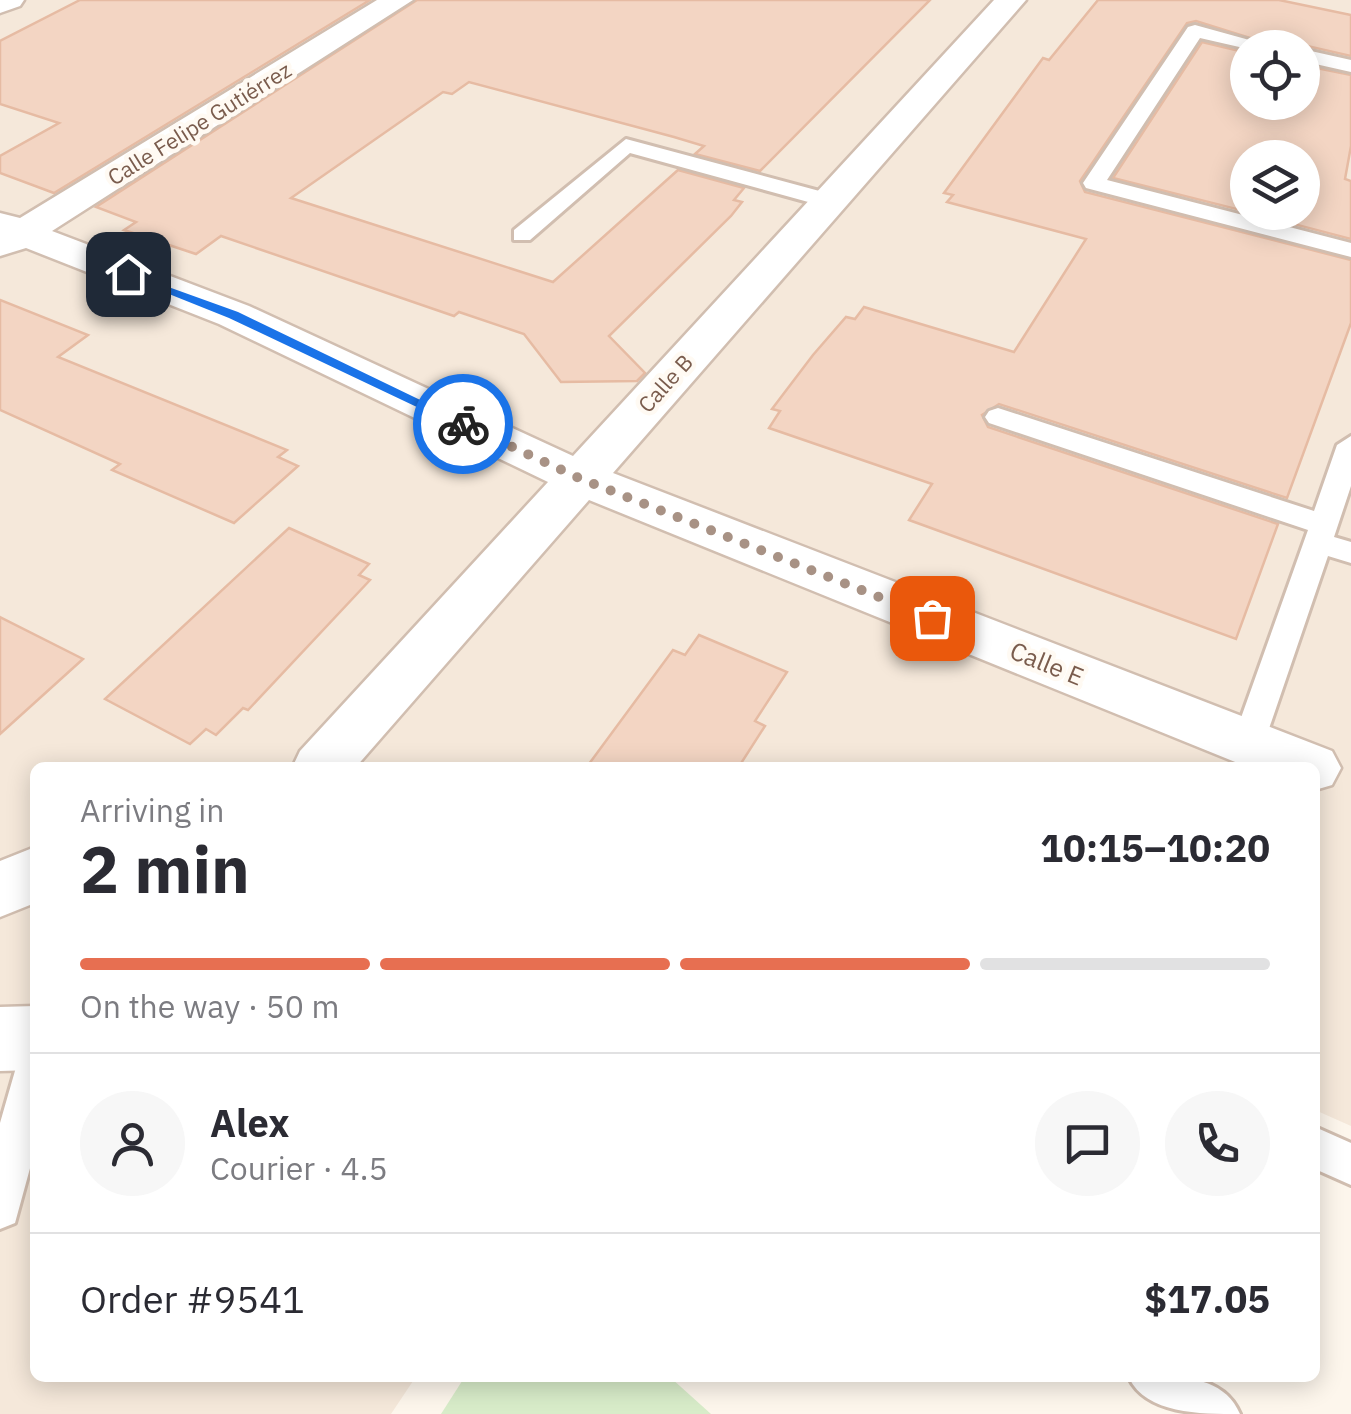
<!DOCTYPE html>
<meta charset="utf-8">
<style>
:root{--surface:#fff;--page:#f7f7f7;--text:#2b2b33;--muted:#7c7c81;--line:#e1e1e2;--accent:#e76f51}
body{margin:0;font-family:"IBM Plex Sans",sans-serif;background:var(--page);color:var(--text);height:100vh;display:flex;flex-direction:column;font-size:38px;white-space:nowrap}
*{box-sizing:border-box;margin:0}
p{font-size:32px;color:var(--muted)}
.icon{flex:none;width:55px;height:55px;fill:none;stroke:currentColor;stroke-width:2;stroke-linecap:round;stroke-linejoin:round}
.map{position:relative;flex:1;overflow:hidden}
.sheet{position:absolute;left:30px;top:762px;width:1290px;height:620px;display:flex;flex-direction:column;background:var(--surface);border-radius:15px;box-shadow:0 5px 25px #0003}
.sheet>*{flex:none}
.buttons{position:absolute;left:1230px;top:30px;display:grid;gap:20px}
.buttons a{display:grid;place-items:center;width:90px;height:90px;border-radius:50%;background:var(--surface);box-shadow:0 5px 25px #0003;font-size:50px}
.pin{position:absolute;display:grid;place-items:center;width:85px;height:85px;color:#fff;margin:-42px;border-radius:20px;box-shadow:0 5px 15px #0006}
.courier{position:absolute;display:grid;place-items:center;width:100px;height:100px;margin:-50px;border:8px solid #1a73e8;border-radius:50%;background:#fff;color:#222;box-shadow:0 2px 12px #0007}
.head em{font-style:normal;font-weight:700}
.head div{display:flex;flex-direction:column-reverse}
.head{display:flex;align-items:center;justify-content:space-between;height:170px;padding:0 50px}
h1{font-size:65px;font-weight:700;line-height:75px}
.bar{display:grid;grid-template-columns:repeat(4,1fr);gap:15px 10px;align-content:center;height:120px;padding:0 50px}
.bar i{height:12px;border-radius:8px;background:var(--line)}
.bar .on{background:var(--accent)}
.bar p{grid-column:span 4}
.line{display:flex;align-items:center;gap:25px;padding:0 50px;border-top:2px solid var(--line)}
.line div{flex:1}
.round{display:grid;place-items:center;flex:none;width:105px;height:105px;border-radius:52px;background:var(--page)}
.map>svg:first-child{display:block}
</style>
<div class="map">
<svg width="1351" height="1414" viewBox="0 0 1351 1414">
<rect width="100%" height="100%" fill="#fdf6ec"/>
<path fill="#f5e8da" fill-rule="evenodd" d="M 0,0 L 1351,0 L 1351,1126 L 1315,1110 L 1315,768 L 35,768 L 35,1378 L 415,1378 L 391,1414 L 0,1414 ZM 1248,48 L 1302,48 L 1302,102 L 1248,102 ZM 1248,158 L 1302,158 L 1302,212 L 1248,212 Z"/>
<path fill="#d8ecc9" d="M 464,1378 L 671,1378 L 711,1414 L 441,1414 Z"/>
<path fill="#f3d5c3" stroke="#e6bba3" stroke-width="2.5" d="M 80,0 L 370,0 L 54,193 L 0,173 L 0,156 L 59,123 L 0,104 L 0,41 Z
M 417,0 L 930,0 L 760,171 L 695,154 L 704,146 L 674,137 L 469,82 L 452,94 L 443,92 L 291,198 L 553,282 L 678,170 L 744,188 L 734,200 L 742,202 L 731,216 L 609,336 L 645,373 L 637,381 L 561,382 L 524,334 L 459,312 L 454,316 L 221,236 L 196,254 L 124,230 L 136,222 L 96,207 Z
M 1098,0 L 1279,0 L 1351,15 L 1351,56 L 1303,45 L 1282,48 L 1196,21 L 1187,23 L 1080,181 L 1085,192 L 1351,260 L 1351,323 L 1287,498 L 999,404 L 982,415 L 988,427 L 1278,524 L 1236,639 L 909,520 L 932,484 L 769,428 L 780,411 L 772,409 L 813,355 L 846,317 L 855,319 L 864,307 L 1014,352 L 1086,239 L 947,202 L 953,195 L 944,193 L 1043,58 L 1049,60 Z
M 1202,42 L 1248,53 L 1248,102 L 1302,102 L 1302,65 L 1351,75 L 1351,146 L 1345,179 L 1351,181 L 1351,239 L 1248,212 L 1302,212 L 1302,158 L 1248,158 L 1248,212 L 1113,178 Z
M 0,300 L 88,335 L 58,357 L 287,450 L 278,457 L 298,466 L 234,523 L 112,470 L 120,464 L 0,410 Z
M 289,528 L 369,564 L 359,575 L 370,580 L 248,710 L 243,708 L 216,735 L 206,729 L 190,744 L 105,699 Z
M 0,617 L 83,659 L 0,734 Z
M 699,635 L 787,672 L 755,721 L 765,726 L 738,768 L 586,768 L 673,650 L 685,655 Z"/>
<g fill="none" stroke-linecap="round" stroke-linejoin="round">
<g stroke="#d1beb0" stroke-width="6">
<path id="service" d="M 1195,25 L 1278,48 L 1248,49 L 1200,38 L 1107,180 L 1351,243 L 1351,257 L 1086,188 L 1083,183 L 1188,27 Z
M 1302,49 L 1351,60 L 1351,72 L 1302,61 Z
M 626,139 L 838,196 L 841,201 L 830,208 L 630,153 L 530,240 L 514,240 L 514,230 Z
M 998,408 L 1314,511 L 1337,445 L 1351,436 L 1351,486 L 1334,537 L 1351,542 L 1351,563 L 1328,556 L 1261,752 L 1249,756 L 1237,752 L 1232,743 L 1308,530 L 989,423 L 985,417 L 989,411 Z
M 35,1045 L 35,1150 L 15,1223 L 0,1229 L 0,1123 L 21,1050 Z
M 1315,1127 L 1351,1143 L 1351,1185 L 1315,1169 Z
M 1129,1378 C 1168,1376 1222,1371 1240,1414 C 1199,1414 1147,1414 1129,1378 Z"/>
</g>
<g stroke="#d1beb0" stroke-width="5">
<path id="minor" d="M 0,0 L 24,0 L 20,6 L 0,13 Z
M 377,0 L 413,0 L 52,231 L 249,306 L 573,456 L 994,0 L 1026,0 L 613,473 L 1332,751 L 1341,768 L 1332,785 L 1315,790 L 1315,768 L 1250,768 L 589,500 L 355,768 L 292,768 L 300,751 L 548,482 L 219,324 L 26,248 L 0,256 L 0,213 L 20,218 Z
M 35,847 L 35,903 L 0,917 L 0,861 Z
M 35,1006 L 35,1070 L 0,1071 L 0,1007 Z"/>
</g>
<use href="#service" fill="#fff" fill-rule="evenodd"/>
<use href="#minor" fill="#fff" fill-rule="evenodd"/>
</g>
<path fill="#1a73e8" d="M 124,271 L 238,312 L 470,424 L 459,427 L 229,318 L 124,276 Z"/>
<g fill="none" stroke-linecap="round" stroke-linejoin="round">
<path stroke="#a89285" stroke-width="10" stroke-dasharray="0 18" d="M 463,424 L 579,478 L 932,618"/>
</g>
<g text-anchor="middle" dominant-baseline="central" stroke-width="9" stroke-linejoin="round" paint-order="stroke">
<g font-size="22" fill="#7a5c4d" stroke="#fffaf3">
<text transform="translate(199 123) rotate(-32)">Calle Felipe Gutiérrez</text>
<text transform="translate(665 383) rotate(-48)">Calle B</text>
</g>
<g font-size="25" fill="#7a5c4d" stroke="#fffaf3">
<text transform="translate(1047 663) rotate(22)">Calle E</text>
</g>
</g>
</svg>
<div class="buttons">
<a><svg class="icon" aria-label="locate" viewBox="0 0 24 24"><circle cx="12" cy="12" r="6"/><path d="M12 2v4M12 18v4M2 12h4M18 12h4"/></svg></a>
<a><svg class="icon" aria-label="layers" viewBox="0 0 24 24"><path d="M12 4l9 5-9 5-9-5zM3 14l9 5 9-5"/></svg></a>
</div>
<div class="pin" style="left:932px;top:618px;background:#ea580c"><svg class="icon" aria-label="bag" viewBox="0 0 24 24"><path d="M5 8h14l-1 12H6zM9 8a3 3 0 0 1 6 0"/></svg></div>
<div class="pin" style="left:128px;top:274px;background:#1f2937"><svg class="icon" aria-label="home" viewBox="0 0 24 24"><path d="M3 11l9-7 9 7M6 9v11h12V9"/></svg></div>
<div class="courier" style="left:463px;top:424px"><svg class="icon" aria-label="bike" viewBox="0 0 24 24"><circle cx="6" cy="16" r="4"/><circle cx="18" cy="16" r="4"/><path d="M6 16l4-8h5l3 8M10 8l3 8H6M13 5h3"/></svg></div>
<section class="sheet">
<div class="head"><div><h1>2 min</h1><p>Arriving in</p></div><em>10:15–10:20</em></div>
<div class="bar"><i class="on"></i><i class="on"></i><i class="on"></i><i></i><p>On the way · 50 m</p></div>
<div class="line" style="height:180px"><a class="round"><svg class="icon" aria-label="person" viewBox="0 0 24 24"><circle cx="12" cy="8" r="4"/><path d="M4 21q1-7 8-7t8 7"/></svg></a><div><b>Alex</b><p>Courier · 4.5</p></div><a class="round"><svg class="icon" aria-label="chat" viewBox="0 0 24 24"><path d="M4 5h16v11H9l-5 4z"/></svg></a><a class="round"><svg class="icon" aria-label="phone" viewBox="0 0 24 24"><path d="M5 4h4l2 5-3 2q2 4 5 5l2-3 5 2v4C11 20 4 13 5 4z"/></svg></a></div>
<div class="line" style="height:130px"><div>Order #9541</div><b>$17.05</b></div>
</section>
</div>
